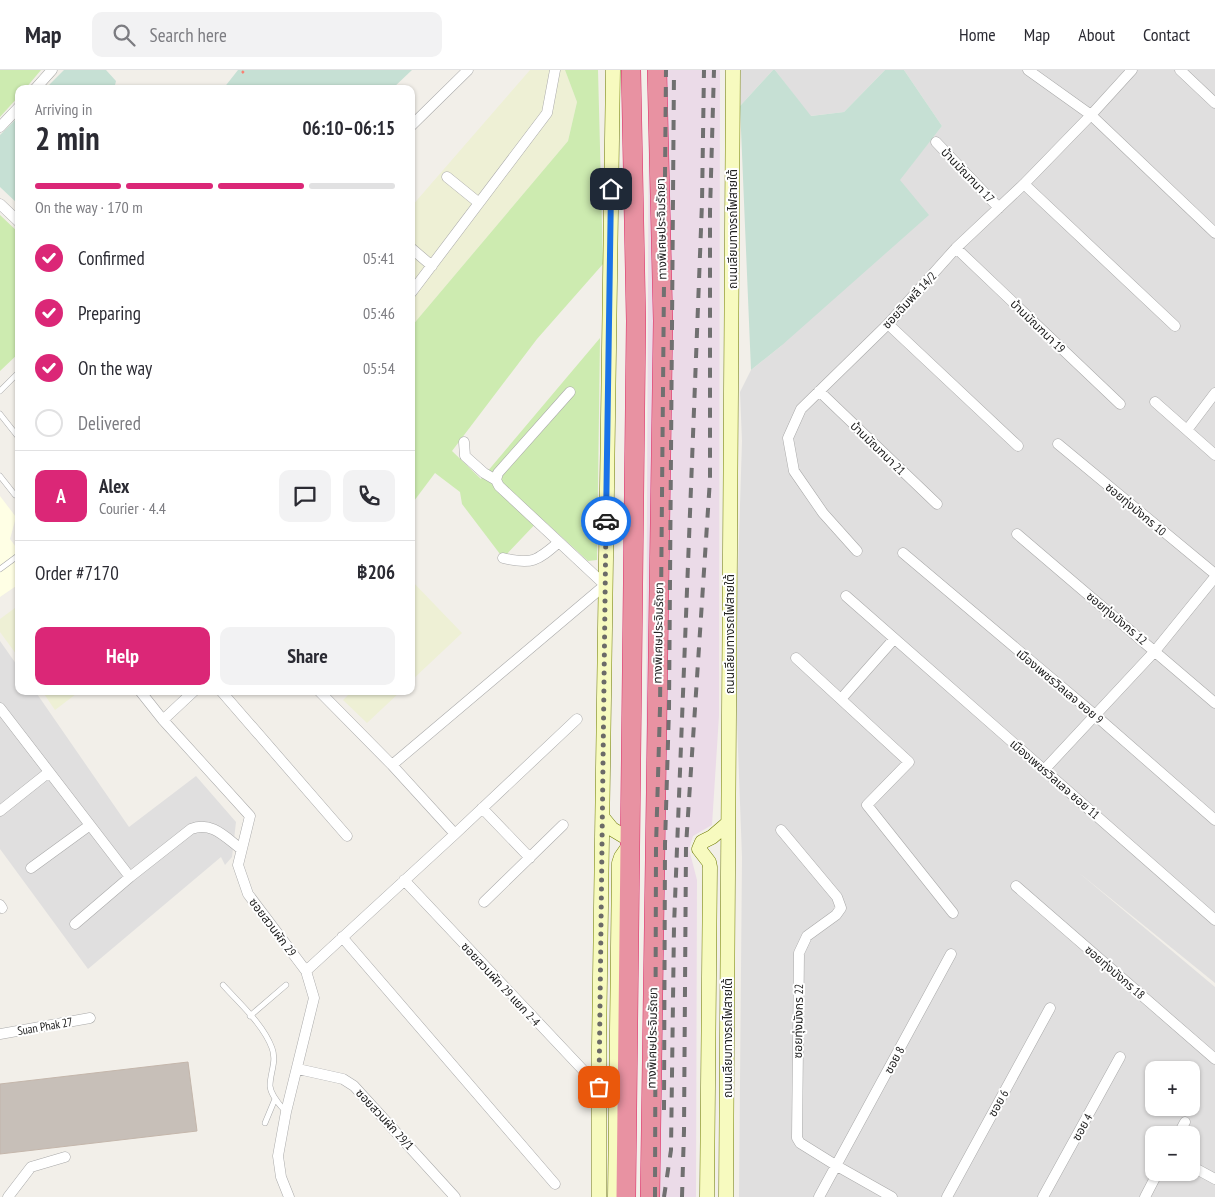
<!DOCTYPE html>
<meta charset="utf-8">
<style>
:root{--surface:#fff;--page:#f2f2f3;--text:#2b2b33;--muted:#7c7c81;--line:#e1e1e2;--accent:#db2777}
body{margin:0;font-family:"PT Sans Narrow","Noto Sans Thai",sans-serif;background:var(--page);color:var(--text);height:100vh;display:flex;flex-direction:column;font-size:19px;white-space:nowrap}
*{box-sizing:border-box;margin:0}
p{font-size:16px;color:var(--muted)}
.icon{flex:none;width:28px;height:28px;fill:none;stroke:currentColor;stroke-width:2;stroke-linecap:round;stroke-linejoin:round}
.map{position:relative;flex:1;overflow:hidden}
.sheet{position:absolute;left:15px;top:15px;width:400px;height:610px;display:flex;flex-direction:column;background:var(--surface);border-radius:10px;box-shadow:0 1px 4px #0004}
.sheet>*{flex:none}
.buttons{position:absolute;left:1145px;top:991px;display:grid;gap:10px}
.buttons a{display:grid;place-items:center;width:55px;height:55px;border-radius:10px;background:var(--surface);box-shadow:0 1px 4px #0004;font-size:25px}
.pin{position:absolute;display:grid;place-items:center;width:42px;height:42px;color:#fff;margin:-21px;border-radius:10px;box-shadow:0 2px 8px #0006}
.courier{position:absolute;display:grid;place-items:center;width:50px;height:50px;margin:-25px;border:4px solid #1a73e8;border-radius:50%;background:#fff;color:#222;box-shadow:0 1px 6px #0007}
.head em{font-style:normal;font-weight:600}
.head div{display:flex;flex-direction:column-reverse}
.head{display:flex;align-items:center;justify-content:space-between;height:85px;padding:0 20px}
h1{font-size:32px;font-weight:600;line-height:38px}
.bar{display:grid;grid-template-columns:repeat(4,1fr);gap:8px 5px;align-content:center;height:60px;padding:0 20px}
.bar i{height:6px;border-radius:4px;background:var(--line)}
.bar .active{background:var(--accent)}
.bar p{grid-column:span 4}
.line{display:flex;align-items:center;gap:12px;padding:0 20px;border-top:1px solid var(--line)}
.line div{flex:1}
.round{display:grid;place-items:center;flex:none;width:52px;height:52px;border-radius:10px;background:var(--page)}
ol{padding:0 20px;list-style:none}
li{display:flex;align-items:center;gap:15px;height:55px}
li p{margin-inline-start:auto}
li .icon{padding:5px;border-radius:50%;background:var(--accent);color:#fff;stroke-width:4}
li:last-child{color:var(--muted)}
li i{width:28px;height:28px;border:2px solid var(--line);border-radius:50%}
.primary-button{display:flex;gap:10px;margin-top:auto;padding:10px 20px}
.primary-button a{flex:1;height:58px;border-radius:10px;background:var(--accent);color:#fff;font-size:20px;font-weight:600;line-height:58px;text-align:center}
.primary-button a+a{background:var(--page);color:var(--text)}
header{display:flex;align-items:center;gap:30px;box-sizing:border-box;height:70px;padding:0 25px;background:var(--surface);border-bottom:1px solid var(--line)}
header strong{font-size:24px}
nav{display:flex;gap:28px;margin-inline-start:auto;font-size:18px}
.search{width:350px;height:45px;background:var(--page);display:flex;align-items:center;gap:12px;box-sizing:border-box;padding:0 18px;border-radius:10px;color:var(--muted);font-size:19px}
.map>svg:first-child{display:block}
</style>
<header>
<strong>Map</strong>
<div class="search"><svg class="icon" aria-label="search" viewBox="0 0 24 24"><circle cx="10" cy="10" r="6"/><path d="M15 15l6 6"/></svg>Search here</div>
<nav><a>Home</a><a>Map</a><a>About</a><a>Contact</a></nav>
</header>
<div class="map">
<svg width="1215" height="1127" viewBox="0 0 1215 1127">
<rect width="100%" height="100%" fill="#f2efe9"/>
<path fill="#e0dfdf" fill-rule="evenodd" d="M 741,0 L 773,0 L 740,36 Z
M 775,0 L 885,0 L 844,42 L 810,46 Z
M 904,0 L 1215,0 L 1215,913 L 1078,802 L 1215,917 L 1215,1127 L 739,1127 L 742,787 L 735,598 L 742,371 L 740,322 L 751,300 L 781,276 L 899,110 L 942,56 ZM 1154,1000 L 1191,1000 L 1191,1038 L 1154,1038 ZM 1154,1065 L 1191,1065 L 1191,1102 L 1154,1102 Z
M 0,571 L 19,598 L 19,621 L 35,621 L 129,757 L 196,706 L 236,752 L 232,787 L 225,795 L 221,787 L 88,899 L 0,779 Z"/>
<path fill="#ebdbe8" d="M 649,0 L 720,0 L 719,646 L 712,755 L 693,766 L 689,779 L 697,810 L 696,1127 L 642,1127 L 644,1092 Z"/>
<path fill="#ffffe5" d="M 0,426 L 16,447 L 10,469 L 19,481 L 19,514 L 0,527 Z"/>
<path fill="#eef0d5" d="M 530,0 L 565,0 L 577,32 L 568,71 L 411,257 L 411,137 Z
M 411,510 L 462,563 L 411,611 Z
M 19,535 L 19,588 L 0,562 L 0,549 Z
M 42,621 L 80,621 L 55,640 Z
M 352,621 L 401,621 L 367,653 L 343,630 Z"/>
<path fill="#cdebb0" d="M 0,0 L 41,0 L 25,19 L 19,19 L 19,26 L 0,47 Z
M 565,0 L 598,0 L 603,194 L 537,269 L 452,381 L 481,409 L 600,268 L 597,490 L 588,491 L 541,448 L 503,488 L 462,434 L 460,422 L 435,403 L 411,435 L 411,257 L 568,71 L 577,32 Z
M 0,145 L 19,163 L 19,283 L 0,301 Z"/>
<path fill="#c6e0d4" d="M 64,0 L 106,0 L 116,11 L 114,19 L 45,19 Z
M 238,0 L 412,0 L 392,19 L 223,19 Z
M 773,0 L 775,0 L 811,46 L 844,42 L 885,0 L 904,0 L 942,56 L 900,110 L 929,145 L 781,276 L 751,300 L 740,36 Z
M 19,46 L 19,135 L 0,117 L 0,65 Z"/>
<path fill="#c7bfb8" stroke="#c4b6ab" d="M 188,992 L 197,1061 L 0,1084 L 0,1014 Z"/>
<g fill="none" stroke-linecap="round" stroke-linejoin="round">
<g stroke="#a9a9a9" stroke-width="6">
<path id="lane" d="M 0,321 L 19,302
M 0,344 L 19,368
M 0,406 L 15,425
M 0,499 L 19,485
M 223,915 C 240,934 263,954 272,978 C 277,991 270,1003 270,1016 C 271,1026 280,1035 286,1042
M 250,946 L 286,915
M 265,1053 L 275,1029"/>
</g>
<g stroke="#a9a9a9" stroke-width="11">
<path id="street" d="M 1028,0 L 1091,45 L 1215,163
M 1180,0 L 1215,33
M 35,19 L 52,0
M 411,56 L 468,0
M 0,57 L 19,37
M 936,72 L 999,138
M 447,107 L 479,133
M 1024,114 L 1175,256
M 0,134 L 19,152
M 411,178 L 432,196
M 956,178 L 1120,334
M 411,223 L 547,43 L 555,0
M 888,254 L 1018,376
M 819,321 L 937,434
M 1155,332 L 1215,385
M 1187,360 L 1215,323
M 464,372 L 465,386 L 484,403 L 496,410
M 1058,374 L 1215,504
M 1017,464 L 1215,633
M 857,481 L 823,443 L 794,401 L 788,368 L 801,339 L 888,254 L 956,178 L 1024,114 L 1091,45 L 1132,0
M 903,483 L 1095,645 L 1215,750
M 503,488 C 532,495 537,491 559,472
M 846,526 L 1215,850
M 796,588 L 909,692 L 867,735 L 953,843
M 140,621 L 163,650 L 250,746 L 238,795 L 248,824 L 306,901 L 314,928 L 286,1042 L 278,1086 L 281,1107 L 289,1127
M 221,621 L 347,766
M 319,621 L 392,695 L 455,764
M 841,629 L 894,569
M 0,638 L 130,807 L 191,759 C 212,751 225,767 241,779
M 163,650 L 194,621
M 392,695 L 605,515 L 499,416 L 496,410 L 498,403 L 570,322
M 1044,700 L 1155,581 L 1215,507
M 482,738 L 530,788
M 0,741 L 49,702
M 781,760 L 837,827 L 841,838 L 836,845 L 807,866 L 799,883 L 797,1068 L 800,1073 L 837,1096 L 892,1127
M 31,798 L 90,755
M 404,810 L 599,1017
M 1016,816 L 1215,989
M 484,832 L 563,755
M 0,835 L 2,838
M 75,854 L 130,807
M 342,867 L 555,1114
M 306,901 L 455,764 L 577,649
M 0,964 L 90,948
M 298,999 L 343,1009 L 354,1016 L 455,1127
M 1178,1065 L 1185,1052
M 1191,1096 L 1215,1109
M 8,1127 L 31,1097 L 65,1087
M 819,1127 L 951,884
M 947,1127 L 1050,938
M 1043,1127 L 1120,987
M 1145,1127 L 1158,1102"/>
</g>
<g stroke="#707d05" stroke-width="15">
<path id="secondary" d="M 603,748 L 612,759 L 627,768 L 630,774 L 621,787 L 619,793 L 615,1127
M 599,1127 L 599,977 L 613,0
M 707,1127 L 710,797 L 709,792 L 699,779 L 702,772 L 712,767 L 727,754
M 726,1127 L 733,0"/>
</g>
<g stroke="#dc2a67" stroke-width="20">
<path id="highway" d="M 626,1127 L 636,251 L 631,0
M 650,1127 L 663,251 L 657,0"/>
</g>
<path stroke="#fa8072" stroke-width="2.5" stroke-dasharray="2.5 2.5" stroke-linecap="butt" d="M 242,3 L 245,0"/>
<use href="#lane" stroke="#fff" stroke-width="5"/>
<use href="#street" stroke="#fff" stroke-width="10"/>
<use href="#secondary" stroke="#f7fabf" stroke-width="14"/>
<use href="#highway" stroke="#e892a2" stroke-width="19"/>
<path stroke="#707070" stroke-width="4" stroke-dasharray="10 10" stroke-linecap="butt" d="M 664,1040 L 665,774 L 669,638 L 674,0
M 655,1127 L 656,776 L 660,638 L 666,0
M 664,1127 L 671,1080 L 674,856 L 702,133 L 704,0
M 682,1127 L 684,1061 L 686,776 L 710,409 L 710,141 L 714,0"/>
</g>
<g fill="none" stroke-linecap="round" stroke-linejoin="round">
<path stroke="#6b6a68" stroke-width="5" stroke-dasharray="0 9" d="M 599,1017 L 606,451"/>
<path stroke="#1a73e8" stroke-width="6" d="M 606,451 L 611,119"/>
</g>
<g text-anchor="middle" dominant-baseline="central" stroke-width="4" stroke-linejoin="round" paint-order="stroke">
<g font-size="12" fill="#222" stroke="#fff">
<text transform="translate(968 105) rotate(46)">บ้านมัณฑนา 17</text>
<text transform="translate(661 159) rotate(-91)">ทางพิเศษประจิมรัถยา</text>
<text transform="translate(732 159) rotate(-90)">ถนนเลียบทางรถไฟสายใต้</text>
<text transform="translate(909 230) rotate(-47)">ซอยฉิมพลี 14/2</text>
<text transform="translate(1038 256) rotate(44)">บ้านมัณฑนา 19</text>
<text transform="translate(878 378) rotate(44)">บ้านมัณฑนา 21</text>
<text transform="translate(1136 439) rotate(40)">ซอยทุ่งมังกร 10</text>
<text transform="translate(1117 548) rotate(40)">ซอยทุ่งมังกร 12</text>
<text transform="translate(658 563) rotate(-89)">ทางพิเศษประจิมรัถยา</text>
<text transform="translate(729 564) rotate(-90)">ถนนเลียบทางรถไฟสายใต้</text>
<text transform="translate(1060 616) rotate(40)">เมืองเพชรวิลเลจ ซอย 9</text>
<text transform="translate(1055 709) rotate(41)">เมืองเพชรวิลเลจ ซอย 11</text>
<text transform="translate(273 857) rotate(53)">ซอยสวนผัก 29</text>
<text transform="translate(1115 902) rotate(41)">ซอยทุ่งมังกร 18</text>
<text transform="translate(501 914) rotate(47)">ซอยสวนผัก 29 แยก 2-4</text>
<text transform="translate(798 951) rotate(-89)">ซอยทุ่งมังกร 22</text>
<text transform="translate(45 956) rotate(-10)">Suan Phak 27</text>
<text transform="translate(652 968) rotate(-89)">ทางพิเศษประจิมรัถยา</text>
<text transform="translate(727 968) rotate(-90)">ถนนเลียบทางรถไฟสายใต้</text>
<text transform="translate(894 990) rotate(-62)">ซอย 8</text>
<text transform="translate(998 1033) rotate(-61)">ซอย 6</text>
<text transform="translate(385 1049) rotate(47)">ซอยสวนผัก 29/1</text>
<text transform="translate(1082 1057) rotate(-61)">ซอย 4</text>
</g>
</g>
</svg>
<div class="buttons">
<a>+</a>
<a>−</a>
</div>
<div class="pin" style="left:599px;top:1017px;background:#ea580c"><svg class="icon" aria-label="bag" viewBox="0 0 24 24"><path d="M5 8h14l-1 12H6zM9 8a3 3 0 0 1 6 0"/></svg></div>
<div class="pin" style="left:611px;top:119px;background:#1f2937"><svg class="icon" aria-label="home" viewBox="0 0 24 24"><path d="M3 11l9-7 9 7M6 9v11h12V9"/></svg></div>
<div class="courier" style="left:606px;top:451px"><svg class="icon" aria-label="car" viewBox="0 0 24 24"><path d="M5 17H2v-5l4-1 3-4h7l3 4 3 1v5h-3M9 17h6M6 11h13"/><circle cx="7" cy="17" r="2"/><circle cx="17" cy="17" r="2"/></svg></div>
<section class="sheet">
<div class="head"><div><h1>2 min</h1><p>Arriving in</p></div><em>06:10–06:15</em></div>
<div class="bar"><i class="active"></i><i class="active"></i><i class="active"></i><i></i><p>On the way · 170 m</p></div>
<ol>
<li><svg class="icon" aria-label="check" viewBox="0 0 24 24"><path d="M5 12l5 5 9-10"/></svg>Confirmed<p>05:41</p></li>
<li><svg class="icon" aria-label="check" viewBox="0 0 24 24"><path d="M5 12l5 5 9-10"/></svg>Preparing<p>05:46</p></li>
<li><svg class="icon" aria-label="check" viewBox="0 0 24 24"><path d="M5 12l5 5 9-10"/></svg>On the way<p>05:54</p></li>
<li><i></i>Delivered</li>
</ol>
<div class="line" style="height:90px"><b class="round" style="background:var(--accent);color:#fff">A</b><div><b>Alex</b><p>Courier · 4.4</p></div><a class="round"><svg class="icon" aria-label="chat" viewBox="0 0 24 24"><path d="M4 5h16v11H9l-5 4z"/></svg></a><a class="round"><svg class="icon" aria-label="phone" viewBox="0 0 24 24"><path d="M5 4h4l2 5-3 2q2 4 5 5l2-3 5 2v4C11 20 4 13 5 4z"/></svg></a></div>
<div class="line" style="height:65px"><div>Order #7170</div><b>฿206</b></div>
<div class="primary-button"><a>Help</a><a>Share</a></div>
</section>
</div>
